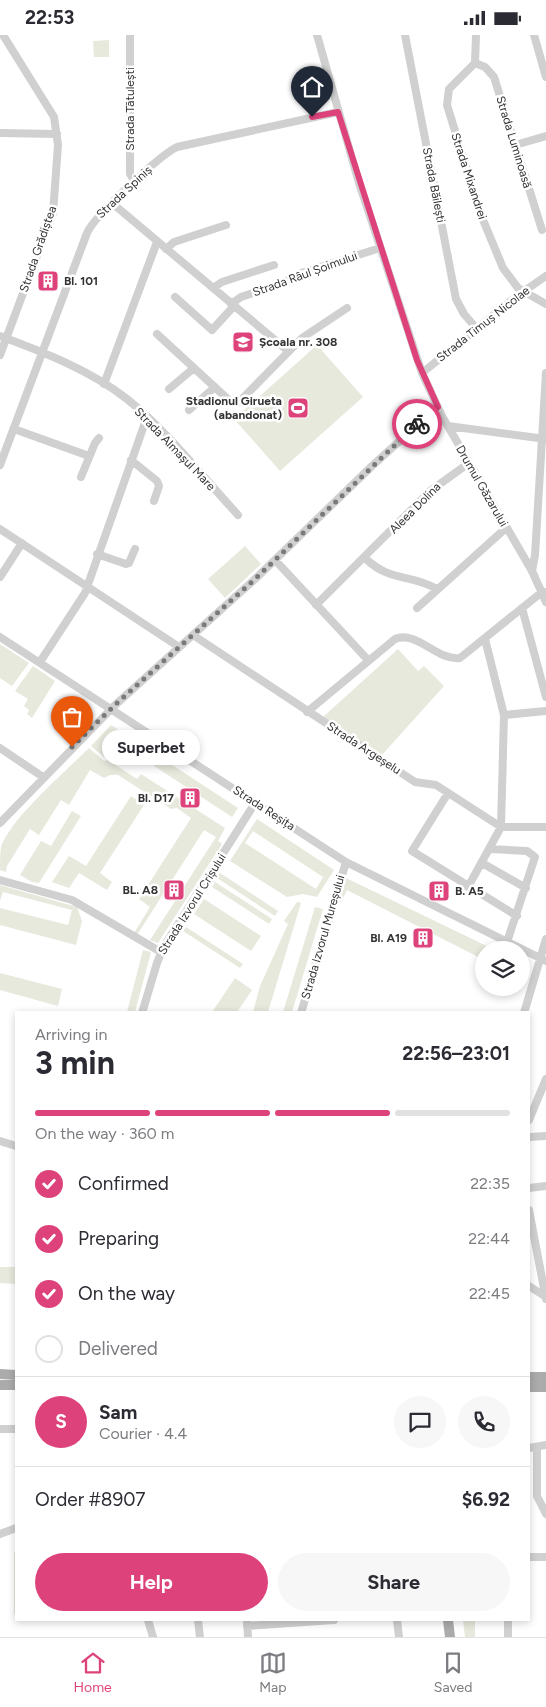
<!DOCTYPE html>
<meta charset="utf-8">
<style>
:root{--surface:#fff;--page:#f7f7f7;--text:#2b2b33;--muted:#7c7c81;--line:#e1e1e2;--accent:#dd427a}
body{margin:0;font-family:Figtree,sans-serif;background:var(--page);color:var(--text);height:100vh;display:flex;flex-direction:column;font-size:19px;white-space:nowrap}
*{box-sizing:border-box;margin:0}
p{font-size:16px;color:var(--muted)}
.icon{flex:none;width:28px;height:28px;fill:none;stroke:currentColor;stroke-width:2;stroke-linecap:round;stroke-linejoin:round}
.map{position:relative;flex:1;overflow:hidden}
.panel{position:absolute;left:15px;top:976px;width:515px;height:610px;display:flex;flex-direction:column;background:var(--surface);border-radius:0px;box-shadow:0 2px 8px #0003}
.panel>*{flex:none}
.controls{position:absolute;left:475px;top:906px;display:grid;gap:10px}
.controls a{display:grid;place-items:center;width:55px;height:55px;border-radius:50%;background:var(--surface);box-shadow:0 2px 8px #0003;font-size:25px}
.pin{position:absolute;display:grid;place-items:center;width:42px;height:42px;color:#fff;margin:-51px -21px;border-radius:50% 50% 50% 0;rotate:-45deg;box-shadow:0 0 5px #0007}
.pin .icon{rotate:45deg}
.courier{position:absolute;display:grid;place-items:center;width:50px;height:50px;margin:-25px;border:4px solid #dd427a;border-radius:50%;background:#fff;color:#222;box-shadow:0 1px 6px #0007}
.bubble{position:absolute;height:35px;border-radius:18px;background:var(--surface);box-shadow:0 2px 8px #0003;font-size:16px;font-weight:700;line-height:35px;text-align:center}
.overview em{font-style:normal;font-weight:700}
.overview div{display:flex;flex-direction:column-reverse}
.overview{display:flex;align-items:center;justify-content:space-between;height:85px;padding:0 20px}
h1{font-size:32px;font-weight:700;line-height:38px}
.bar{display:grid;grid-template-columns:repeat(4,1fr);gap:8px 5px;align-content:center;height:60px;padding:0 20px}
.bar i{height:6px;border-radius:4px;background:var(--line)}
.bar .on{background:var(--accent)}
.bar p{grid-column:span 4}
.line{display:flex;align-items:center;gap:12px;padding:0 20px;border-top:1px solid var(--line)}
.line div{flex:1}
.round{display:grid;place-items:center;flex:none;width:52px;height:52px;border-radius:26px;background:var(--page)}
ol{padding:0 20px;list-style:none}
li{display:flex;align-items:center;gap:15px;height:55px}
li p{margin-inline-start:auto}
li .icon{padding:5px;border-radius:50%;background:var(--accent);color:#fff;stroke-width:4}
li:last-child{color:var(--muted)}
li i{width:28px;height:28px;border:2px solid var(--line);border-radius:50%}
.cta{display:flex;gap:10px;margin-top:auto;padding:10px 20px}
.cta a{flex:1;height:58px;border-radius:30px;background:var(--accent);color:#fff;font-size:20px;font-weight:700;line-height:58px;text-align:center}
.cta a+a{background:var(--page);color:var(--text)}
.status{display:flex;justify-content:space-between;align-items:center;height:35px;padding:0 25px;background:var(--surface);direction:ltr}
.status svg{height:14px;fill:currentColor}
.dock{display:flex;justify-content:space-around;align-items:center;height:70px;border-top:1px solid var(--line);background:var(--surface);font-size:14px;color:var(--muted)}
.dock a{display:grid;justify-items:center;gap:2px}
.dock .on{color:var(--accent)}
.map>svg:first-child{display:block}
</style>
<div class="status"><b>22:53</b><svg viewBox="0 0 49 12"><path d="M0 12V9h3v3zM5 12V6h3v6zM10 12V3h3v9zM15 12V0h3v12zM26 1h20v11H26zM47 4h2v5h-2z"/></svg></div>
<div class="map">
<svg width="546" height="1602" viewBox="0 0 546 1602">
<rect width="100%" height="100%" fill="#fff"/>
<path fill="#e7e9dd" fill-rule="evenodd" d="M 109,5 L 109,22 L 94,22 L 93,6 Z
M 317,310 L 363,362 L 280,436 L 234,384 Z
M 245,511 L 261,529 L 225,563 L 208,544 Z
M 0,609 L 29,628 L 12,651 L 0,643 Z
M 398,614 L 418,636 L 424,631 L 444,651 L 381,721 L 323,682 Z
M 33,631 L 55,646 L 32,683 L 27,679 L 29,675 L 24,671 L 28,664 L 15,656 Z
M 111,690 L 238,773 L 232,782 L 145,725 L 142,730 L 111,710 L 104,722 L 91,711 Z
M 89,713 L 104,726 L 108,725 L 137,744 L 141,739 L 225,793 L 218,806 L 222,809 L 158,908 L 150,905 L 216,802 L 204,795 L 137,900 L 134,898 L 150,872 L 139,864 L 191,783 L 177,773 L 171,774 L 118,740 L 110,740 L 104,743 L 90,735 L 69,770 L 61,765 L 39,800 L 30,794 L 7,831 L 6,837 L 0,835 C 0,828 0,819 1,812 C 10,784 66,736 89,713 Z
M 131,761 L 144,770 L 100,838 L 112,847 L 107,855 L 79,838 L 69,853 L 52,847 L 69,821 L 86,831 Z
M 72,776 L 81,781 L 39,848 L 32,847 L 20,840 L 41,806 L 51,811 Z
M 257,784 L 334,835 L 317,862 L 303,859 L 287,862 L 230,826 ZM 253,796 L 323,842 L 316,854 L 245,808 Z
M 220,838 L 278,876 L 275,881 L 217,843 Z
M 346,843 L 495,915 L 484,915 L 484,925 L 347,855 L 341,867 L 338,866 Z
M 215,847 L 272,884 L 269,889 L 212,852 Z
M 0,850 L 77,872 L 82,886 L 76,910 L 0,890 L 0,873 L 68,890 L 72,875 L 3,857 L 0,866 Z
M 204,864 L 261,901 L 251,916 L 194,879 Z
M 297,867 L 301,868 L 268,977 L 253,977 L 260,951 L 288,889 L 284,886 Z
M 315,872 L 323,874 L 292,977 L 283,977 Z
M 186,892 L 243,929 L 240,933 L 183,896 Z
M 143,915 L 151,917 L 135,977 L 127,977 Z
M 0,938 L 62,954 L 58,971 L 0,955 Z
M 235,943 L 252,955 L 237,977 L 212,977 Z
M 0,1232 L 16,1232 L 16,1249 L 0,1248 Z
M 14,1517 L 16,1517 L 16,1579 L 14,1579 Z
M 463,1585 L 475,1585 L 475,1602 L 465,1602 Z"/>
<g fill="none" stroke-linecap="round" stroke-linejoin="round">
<path stroke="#d0d0d0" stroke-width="8" d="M 130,0 L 130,139 L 135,147
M 317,0 L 359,148 L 422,338 L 442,381 L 532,536 L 546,567
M 405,0 L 456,264 L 464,279 L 477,294
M 476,0 L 475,28 L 449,54 L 447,70 L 481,180 L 503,233 L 518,253 L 546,269
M 534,0 L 546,42
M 475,28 L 485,32 L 494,42 L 542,195
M 0,98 L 57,99
M 515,110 L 546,101
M 112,168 L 288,316
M 166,214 L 174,207 L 226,190
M 213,253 L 222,247 L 274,230
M 175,262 L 212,295 L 234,271
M 231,269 L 241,262 L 283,248 L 298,239 L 380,213
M 157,299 L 231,367 L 238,368 L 302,303 L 347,273
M 0,301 C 43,317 90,335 127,364 C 168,397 202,441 238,480
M 0,320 L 53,178 L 58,110 L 54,82 L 3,0
M 422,338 L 517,261 L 546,241
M 104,349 L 157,207
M 169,354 L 194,333
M 189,375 L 215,352
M 448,391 L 546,404
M 14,394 L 89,421
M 131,425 L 157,446 L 159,451 L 154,466
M 0,430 L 87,198 C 95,180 159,121 177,112 L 338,77
M 81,442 L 95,408 L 99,403
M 0,494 L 179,612
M 97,519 L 126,529 L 129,528 L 135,514
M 365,523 C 391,548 409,538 437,554
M 275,525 L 368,625
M 532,536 L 535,520 L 546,338
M 0,542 L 22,508
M 316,570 L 430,456 L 469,428
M 417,573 L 506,493
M 522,573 L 546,662
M 193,600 L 415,747 L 436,750 L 501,792 L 546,792
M 0,602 L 346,827 L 546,926
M 40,627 L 85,558 L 147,382
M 307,677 L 395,604 C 417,595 437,626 460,623 L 542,557 L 546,557
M 504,680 L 546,676
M 0,713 L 43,742
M 448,758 L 412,816 L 517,881
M 0,788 L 114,671 L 254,545 L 372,431 L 437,372
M 490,814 L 527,816 L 535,822 L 507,907
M 482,828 L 526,853
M 0,845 L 72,865 L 161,917
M 468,852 L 501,792 L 504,680 L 485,604
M 142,978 L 157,928 L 163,913 L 255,768
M 301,978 L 346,827
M 524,978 L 546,904
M 529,1085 L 546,1044
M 529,1102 L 546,1101
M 0,1106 L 16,1111
M 529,1153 L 546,1151
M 529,1175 L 546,1264
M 529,1251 L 546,1262
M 0,1394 L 16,1394
M 529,1413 L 546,1410
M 537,1413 L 537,1461 L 546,1479
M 0,1499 L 16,1493
M 529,1522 L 546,1522
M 148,1585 L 153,1602
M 198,1585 L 200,1602
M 247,1585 L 248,1602
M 397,1585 L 399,1602
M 247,1591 L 334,1585
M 508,1602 L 508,1585"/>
<path stroke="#ababab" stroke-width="10" d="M 0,1339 L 16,1340
M 529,1342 L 546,1342
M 0,1350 L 16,1350
M 529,1352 L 546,1352
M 448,1585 L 450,1602"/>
</g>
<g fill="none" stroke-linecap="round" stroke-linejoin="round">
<path stroke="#7a7a7a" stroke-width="5" stroke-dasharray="0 9" d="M 72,712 L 117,668 L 254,545 L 417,389"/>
<path stroke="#dd427a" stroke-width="6" d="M 312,82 L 338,77 L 417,325 L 438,372 L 417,389"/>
</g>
<defs>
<g id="building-square" transform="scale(1.125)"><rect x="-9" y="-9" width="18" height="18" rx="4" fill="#dd427a" stroke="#fff"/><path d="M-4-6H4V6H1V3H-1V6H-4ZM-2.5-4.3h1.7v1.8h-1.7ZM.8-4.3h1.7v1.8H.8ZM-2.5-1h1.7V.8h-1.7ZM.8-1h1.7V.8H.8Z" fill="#fff"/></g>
<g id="university-square" transform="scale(1.125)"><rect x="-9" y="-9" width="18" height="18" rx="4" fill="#dd427a" stroke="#fff"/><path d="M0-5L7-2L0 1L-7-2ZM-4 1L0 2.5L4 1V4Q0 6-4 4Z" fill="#fff"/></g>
<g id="stadium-square" transform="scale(1.125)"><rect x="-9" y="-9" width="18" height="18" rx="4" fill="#dd427a" stroke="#fff"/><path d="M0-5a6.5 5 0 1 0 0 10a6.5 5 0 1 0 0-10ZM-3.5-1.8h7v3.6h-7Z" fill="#fff"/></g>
</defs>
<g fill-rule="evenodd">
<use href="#building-square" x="48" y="246"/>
<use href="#university-square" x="243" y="307"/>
<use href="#stadium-square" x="298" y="373"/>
<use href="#building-square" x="190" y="763"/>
<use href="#building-square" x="174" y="855"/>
<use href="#building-square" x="439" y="856"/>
<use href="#building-square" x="423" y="903"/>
</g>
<g text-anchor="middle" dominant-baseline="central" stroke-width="5" stroke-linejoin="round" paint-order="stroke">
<g font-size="12" fill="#333" stroke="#fff">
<text transform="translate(130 74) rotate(-90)">Strada Tătulești</text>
<text transform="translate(514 107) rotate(73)">Strada Luminoasă</text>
<text transform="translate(469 141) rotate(72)">Strada Mixandrei</text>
<text transform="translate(434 150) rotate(79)">Strada Băilești</text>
<text transform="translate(124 157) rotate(-43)">Strada Spiniș</text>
<text transform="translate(38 214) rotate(-71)">Strada Grădiștea</text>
<text transform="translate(305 239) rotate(-20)">Strada Râul Șoimului</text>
<text transform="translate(483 289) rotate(-38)">Strada Timuș Nicolae</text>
<text transform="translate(175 414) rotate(46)">Strada Almașul Mare</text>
<text transform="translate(482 451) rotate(60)">Drumul Găzarului</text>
<text transform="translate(415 473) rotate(-45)">Aleea Dolina</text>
<text transform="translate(364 713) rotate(33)">Strada Argeșelu</text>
<text transform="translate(264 773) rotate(33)">Strada Reșița</text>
<text transform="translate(192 869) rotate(-58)">Strada Izvorul Crișului</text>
<text transform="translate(323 902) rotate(-74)">Strada Izvorul Mureșului</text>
</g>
<g font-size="12" font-weight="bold" fill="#333" stroke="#fff" text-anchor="end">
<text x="64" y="246" text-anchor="start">Bl. 101</text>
<text x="259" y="307" text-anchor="start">Școala nr. 308</text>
<text x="282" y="366">Stadionul Girueta<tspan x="282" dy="14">(abandonat)</tspan></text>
<text x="174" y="763">Bl. D17</text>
<text x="158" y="855">BL. A8</text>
<text x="455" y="856" text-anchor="start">B. A5</text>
<text x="407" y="903">Bl. A19</text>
</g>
</g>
</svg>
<div class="controls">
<a><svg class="icon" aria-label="layers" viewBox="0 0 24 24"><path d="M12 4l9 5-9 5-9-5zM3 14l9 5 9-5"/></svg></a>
</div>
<div class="pin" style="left:72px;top:712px;background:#ea580c"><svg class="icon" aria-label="bag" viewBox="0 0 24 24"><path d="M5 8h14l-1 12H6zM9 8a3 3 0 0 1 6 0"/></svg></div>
<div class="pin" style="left:312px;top:82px;background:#1f2937"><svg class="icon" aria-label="home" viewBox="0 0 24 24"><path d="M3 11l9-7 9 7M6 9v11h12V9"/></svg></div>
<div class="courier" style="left:417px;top:389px"><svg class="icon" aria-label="bike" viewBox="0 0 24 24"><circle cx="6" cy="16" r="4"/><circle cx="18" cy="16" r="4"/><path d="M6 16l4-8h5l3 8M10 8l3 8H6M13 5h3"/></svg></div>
<div class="bubble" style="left:102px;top:695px;width:98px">Superbet</div>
<section class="panel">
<div class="overview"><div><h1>3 min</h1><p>Arriving in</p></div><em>22:56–23:01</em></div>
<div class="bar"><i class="on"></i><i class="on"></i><i class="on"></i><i></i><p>On the way · 360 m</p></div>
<ol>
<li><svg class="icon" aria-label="check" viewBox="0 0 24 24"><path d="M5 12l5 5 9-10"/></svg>Confirmed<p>22:35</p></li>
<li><svg class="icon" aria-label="check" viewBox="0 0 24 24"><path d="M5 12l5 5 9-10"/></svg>Preparing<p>22:44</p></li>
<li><svg class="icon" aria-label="check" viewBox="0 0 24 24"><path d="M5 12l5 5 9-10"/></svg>On the way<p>22:45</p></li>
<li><i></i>Delivered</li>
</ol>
<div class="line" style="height:90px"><b class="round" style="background:var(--accent);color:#fff">S</b><div><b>Sam</b><p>Courier · 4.4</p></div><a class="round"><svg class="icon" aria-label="chat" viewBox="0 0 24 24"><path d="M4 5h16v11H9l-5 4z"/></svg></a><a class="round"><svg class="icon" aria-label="phone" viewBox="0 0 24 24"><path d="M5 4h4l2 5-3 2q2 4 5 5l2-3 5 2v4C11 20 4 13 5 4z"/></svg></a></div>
<div class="line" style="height:65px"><div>Order #8907</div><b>$6.92</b></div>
<div class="cta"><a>Help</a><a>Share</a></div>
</section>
</div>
<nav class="dock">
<a class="on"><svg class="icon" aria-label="home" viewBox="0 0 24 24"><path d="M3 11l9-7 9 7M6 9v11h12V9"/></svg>Home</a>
<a><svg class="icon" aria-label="map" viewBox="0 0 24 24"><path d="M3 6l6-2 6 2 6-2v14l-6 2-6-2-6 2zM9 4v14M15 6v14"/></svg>Map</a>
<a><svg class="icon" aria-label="saved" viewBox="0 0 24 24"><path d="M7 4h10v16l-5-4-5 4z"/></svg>Saved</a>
</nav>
